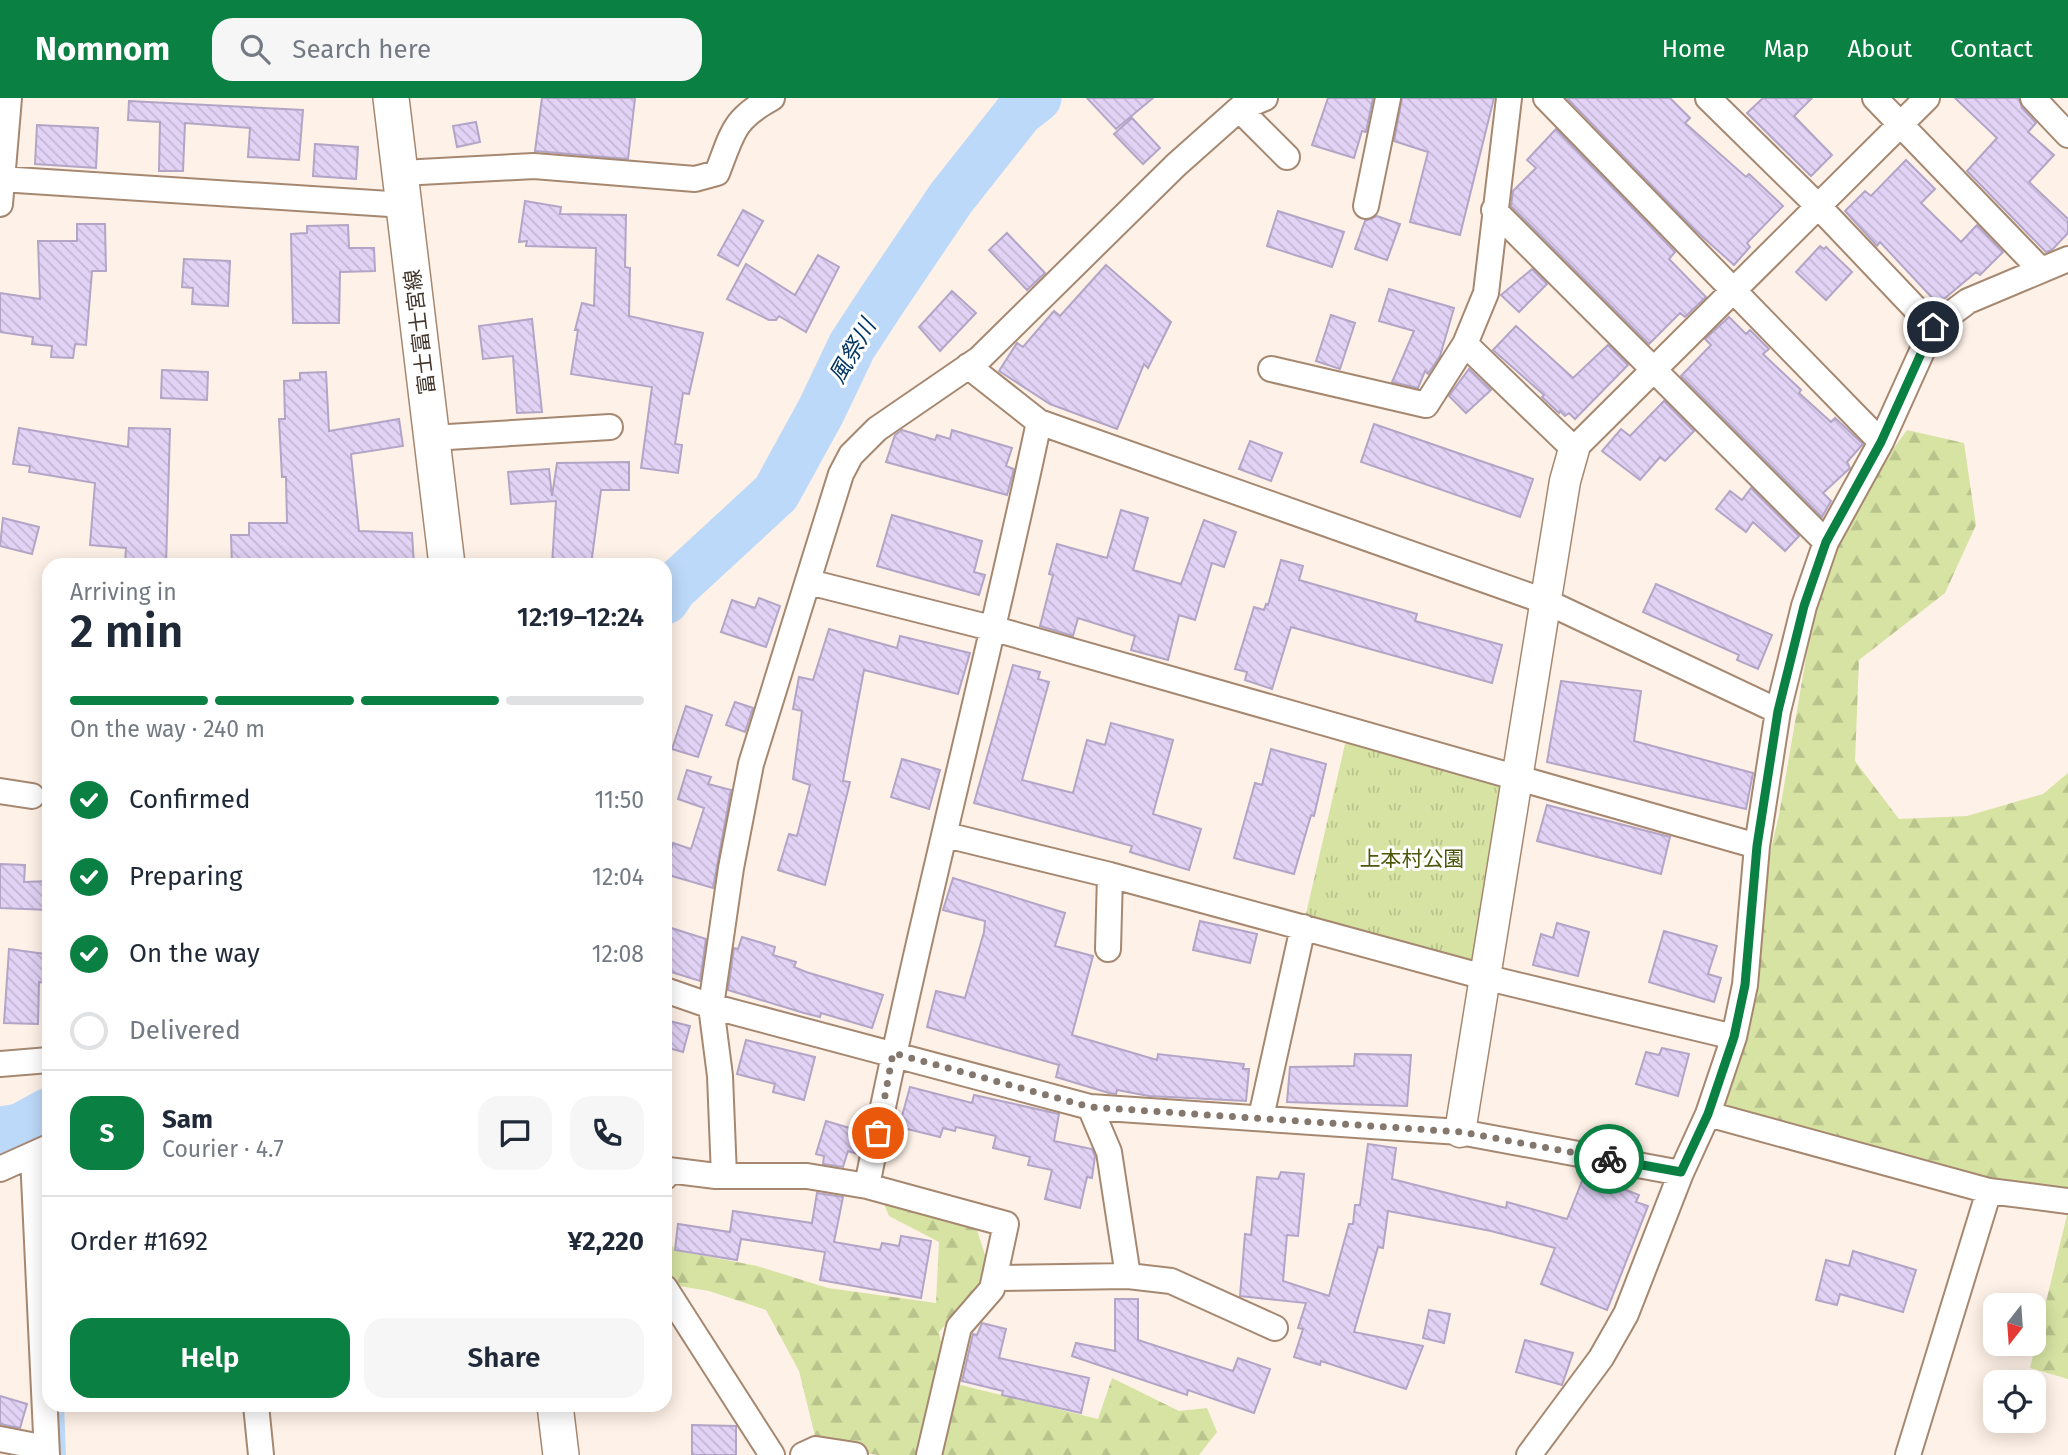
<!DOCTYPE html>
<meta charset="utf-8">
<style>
:root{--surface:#fff;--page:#f6f6f7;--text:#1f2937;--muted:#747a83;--line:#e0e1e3;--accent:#0b8043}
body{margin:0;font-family:"Fira Sans","Noto Sans JP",sans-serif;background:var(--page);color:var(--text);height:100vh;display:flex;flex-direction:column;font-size:26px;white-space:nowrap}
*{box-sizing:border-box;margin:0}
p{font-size:23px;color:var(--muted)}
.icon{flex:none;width:38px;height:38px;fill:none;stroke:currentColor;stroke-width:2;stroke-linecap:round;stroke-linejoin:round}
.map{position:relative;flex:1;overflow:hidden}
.drawer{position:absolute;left:42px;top:460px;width:630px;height:854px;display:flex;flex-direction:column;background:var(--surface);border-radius:21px;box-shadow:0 4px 18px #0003}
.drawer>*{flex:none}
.needle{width:46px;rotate:197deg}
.tools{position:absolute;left:1983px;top:1195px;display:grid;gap:14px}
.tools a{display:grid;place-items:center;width:63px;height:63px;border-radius:14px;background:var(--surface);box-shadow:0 4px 18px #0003;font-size:35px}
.pin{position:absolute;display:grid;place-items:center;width:60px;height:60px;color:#fff;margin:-30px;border:4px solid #fff;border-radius:50%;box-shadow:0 2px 7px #0007}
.courier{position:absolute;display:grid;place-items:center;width:70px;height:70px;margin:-35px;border:5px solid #0b8043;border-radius:50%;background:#fff;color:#222;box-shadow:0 2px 9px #0007}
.headline em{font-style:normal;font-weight:600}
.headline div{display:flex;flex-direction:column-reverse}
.headline{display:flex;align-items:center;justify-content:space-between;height:119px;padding:0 28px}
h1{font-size:46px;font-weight:600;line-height:52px}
.bar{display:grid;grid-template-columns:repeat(4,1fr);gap:10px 7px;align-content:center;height:84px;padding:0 28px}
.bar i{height:9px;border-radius:5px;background:var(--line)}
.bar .on{background:var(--accent)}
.bar p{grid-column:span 4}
.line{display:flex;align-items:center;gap:18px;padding:0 28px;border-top:2px solid var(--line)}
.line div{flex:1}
.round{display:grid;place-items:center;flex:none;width:74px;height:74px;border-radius:21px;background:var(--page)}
ol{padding:0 28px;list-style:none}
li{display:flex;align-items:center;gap:21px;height:77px}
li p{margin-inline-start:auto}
li .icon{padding:7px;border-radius:50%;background:var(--accent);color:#fff;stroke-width:4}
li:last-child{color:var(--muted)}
li i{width:38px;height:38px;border:4px solid var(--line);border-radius:50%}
.action{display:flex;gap:14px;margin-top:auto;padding:14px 28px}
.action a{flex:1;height:80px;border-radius:21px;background:var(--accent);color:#fff;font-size:28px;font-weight:600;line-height:80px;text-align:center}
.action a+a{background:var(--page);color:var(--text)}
header{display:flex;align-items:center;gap:42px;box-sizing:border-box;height:98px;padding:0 35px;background:var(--accent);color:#fff}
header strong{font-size:33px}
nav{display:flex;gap:38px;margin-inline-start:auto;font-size:24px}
.search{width:490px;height:63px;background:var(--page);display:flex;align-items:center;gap:18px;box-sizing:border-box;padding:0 24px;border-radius:21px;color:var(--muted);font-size:26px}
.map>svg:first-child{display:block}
</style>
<header>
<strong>Nomnom</strong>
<div class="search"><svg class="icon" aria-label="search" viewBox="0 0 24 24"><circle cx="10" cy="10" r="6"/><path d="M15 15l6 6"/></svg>Search here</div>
<nav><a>Home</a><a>Map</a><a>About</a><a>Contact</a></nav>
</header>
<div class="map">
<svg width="2068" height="1357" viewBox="0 0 2068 1357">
<defs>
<pattern id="forest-firs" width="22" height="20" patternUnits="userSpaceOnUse" patternTransform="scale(1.75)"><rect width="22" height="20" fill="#d6e3a3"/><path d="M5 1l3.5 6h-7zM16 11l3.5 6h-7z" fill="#b9c38c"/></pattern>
<pattern id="park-tufts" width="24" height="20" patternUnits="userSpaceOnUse" patternTransform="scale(1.75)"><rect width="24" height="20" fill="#d6e3a3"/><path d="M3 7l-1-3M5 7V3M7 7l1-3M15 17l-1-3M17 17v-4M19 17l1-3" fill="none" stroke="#b9c38c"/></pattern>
<pattern id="building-back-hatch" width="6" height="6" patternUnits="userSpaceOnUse" patternTransform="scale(1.75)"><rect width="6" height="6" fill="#e2d3f6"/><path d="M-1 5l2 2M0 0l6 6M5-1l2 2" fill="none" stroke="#c3b6d3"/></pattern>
</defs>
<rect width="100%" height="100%" fill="#fef1e7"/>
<path fill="url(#forest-firs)" d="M 1907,332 L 1964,345 L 1976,427 L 1945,495 L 1859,562 L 1855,663 L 1899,721 L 1967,718 L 2043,696 L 2068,675 L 2068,1103 L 1708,1016 L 1779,717 L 1826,444 Z
M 881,1098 L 976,1129 L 991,1175 L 939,1234 L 949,1284 L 1098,1321 L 1112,1280 L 1179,1313 L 1207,1310 L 1217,1334 L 1199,1357 L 878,1357 L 843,1352 L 816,1342 L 799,1273 L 766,1212 L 709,1193 L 667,1186 L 665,1137 L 675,1152 L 757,1168 L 828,1190 L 936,1205 L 939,1144 L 889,1118 Z
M 2068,1113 L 2068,1281 L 2030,1270 Z"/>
<path fill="url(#park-tufts)" d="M 1348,633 L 1516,681 L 1488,880 L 1303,829 Z"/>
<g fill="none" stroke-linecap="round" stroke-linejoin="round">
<path stroke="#bdd9f9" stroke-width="8" d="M 60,1307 L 62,1357"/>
<path stroke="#bdd9f9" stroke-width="49" d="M 665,502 L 672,491 L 776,395 L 821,313 L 852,248 L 882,202 L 951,100 L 1019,14 L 1037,0
M 0,1033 L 20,1030 L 49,1014"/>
</g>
<path fill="url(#building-back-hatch)" stroke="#b3a5c6" stroke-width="2" d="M 542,0 L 635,0 L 628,61 L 535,53 Z
M 1087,0 L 1153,0 L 1116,31 Z
M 1328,0 L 1373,0 L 1366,34 L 1362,33 L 1354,60 L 1312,47 Z
M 1402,0 L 1494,0 L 1460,137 L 1410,124 L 1428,54 L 1394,43 Z
M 1567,0 L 1670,0 L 1690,20 L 1685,25 L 1746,79 L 1749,76 L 1783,108 L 1747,145 L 1750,149 L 1734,167 L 1695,132 Z
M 1763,0 L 1812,0 L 1794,18 L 1832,57 L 1811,78 L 1747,15 Z
M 1955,0 L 2019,0 L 2022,10 L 2036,25 L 2028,34 L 2054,57 L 2029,84 L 2068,121 L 2068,135 L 2052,152 L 2046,154 L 1967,73 L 1997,40 Z
M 129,3 L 303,12 L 299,62 L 248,59 L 250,30 L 185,25 L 183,73 L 159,73 L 160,24 L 128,22 Z
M 1132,20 L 1160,50 L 1143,66 L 1114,36 Z
M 476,24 L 480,44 L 457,49 L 453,28 Z
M 37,27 L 98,30 L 96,70 L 35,66 Z
M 1556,31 L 1675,154 L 1669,161 L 1706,199 L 1685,219 L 1680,215 L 1649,246 L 1511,108 L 1513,93 L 1536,70 L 1527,62 Z
M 315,46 L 358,49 L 356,81 L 313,78 Z
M 1906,62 L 1935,91 L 1921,105 L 1961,144 L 1977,127 L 2003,154 L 1980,177 L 1976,174 L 1938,206 L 1880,144 L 1877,148 L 1845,113 L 1865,93 L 1871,98 Z
M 525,103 L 561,109 L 560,116 L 626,117 L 625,169 L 630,170 L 629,218 L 703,235 L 689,296 L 683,295 L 675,346 L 682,347 L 678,375 L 641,370 L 652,289 L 571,276 L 578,232 L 575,232 L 582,205 L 594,208 L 596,150 L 526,148 L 527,143 L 519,144 Z
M 743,112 L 763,123 L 738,168 L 718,157 Z
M 1278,113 L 1344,134 L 1332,169 L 1267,148 Z
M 1377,118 L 1400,126 L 1387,162 L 1355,151 L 1365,123 Z
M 77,126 L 105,126 L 106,173 L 92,173 L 86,247 L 75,246 L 73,260 L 51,259 L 52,248 L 32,246 L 33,239 L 0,234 L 0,195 L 40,201 L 38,143 L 77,143 Z
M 348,127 L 349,150 L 374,150 L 375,173 L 340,174 L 339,225 L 293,225 L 291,136 L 307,135 L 307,128 Z
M 1007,135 L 1045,175 L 1027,192 L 989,152 Z
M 1820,148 L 1824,151 L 1826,149 L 1852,174 L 1826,202 L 1796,174 Z
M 818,157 L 839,169 L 806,234 L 779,218 L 776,222 L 769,222 L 727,201 L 746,166 L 795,197 Z
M 184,161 L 230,163 L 228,208 L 192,206 L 193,190 L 182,189 Z
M 1106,167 L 1171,224 L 1148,270 L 1144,266 L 1117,331 L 1050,306 L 999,273 L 1017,245 L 1023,249 L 1054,213 L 1060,218 Z
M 1532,171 L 1547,186 L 1519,214 L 1501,197 Z
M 1389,191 L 1454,210 L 1440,258 L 1428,276 L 1425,273 L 1418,290 L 1392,284 L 1414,233 L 1379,223 Z
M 952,193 L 976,215 L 940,253 L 919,229 Z
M 1331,217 L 1355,225 L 1340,271 L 1316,263 Z
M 1729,219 L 1746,236 L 1750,232 L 1769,251 L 1763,256 L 1801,292 L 1799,295 L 1831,324 L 1835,320 L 1863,346 L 1847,364 L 1850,370 L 1823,395 L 1831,403 L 1822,419 L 1681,278 L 1711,247 L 1705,241 Z
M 532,221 L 542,314 L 517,315 L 513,258 L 483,261 L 479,228 Z
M 1516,228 L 1573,280 L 1608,247 L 1628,267 L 1575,321 L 1569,315 L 1565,318 L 1560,313 L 1559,315 L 1542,299 L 1544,297 L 1493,252 Z
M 1469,271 L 1491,292 L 1466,315 L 1449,298 Z
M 162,272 L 208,274 L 207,302 L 161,300 Z
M 326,274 L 329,333 L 399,321 L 403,348 L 351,356 L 359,433 L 412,435 L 414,467 L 232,467 L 231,437 L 249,437 L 249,425 L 287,425 L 286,379 L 282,379 L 279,321 L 285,321 L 284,283 L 300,282 L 300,275 Z
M 1664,303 L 1694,333 L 1665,363 L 1660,359 L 1640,382 L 1602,353 L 1621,331 L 1630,338 Z
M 1374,326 L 1533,381 L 1520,419 L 1361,364 Z
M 19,330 L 128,349 L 129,330 L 170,331 L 166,467 L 125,467 L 126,450 L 90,447 L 95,385 L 29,374 L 30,368 L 13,366 Z
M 902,332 L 935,342 L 937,337 L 950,341 L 952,332 L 1012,350 L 1006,368 L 1014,371 L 1007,397 L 886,364 L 895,337 Z
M 1250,343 L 1282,355 L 1271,383 L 1239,371 Z
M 629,364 L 629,392 L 601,392 L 591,467 L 552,467 L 556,403 L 511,406 L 508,374 L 549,371 L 552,398 L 557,365 Z
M 1751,390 L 1799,438 L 1785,453 L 1753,424 L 1746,434 L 1716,411 L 1730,393 L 1742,402 Z
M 1121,412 L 1148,420 L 1133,472 L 1181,486 L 1204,422 L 1236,434 L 1224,469 L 1212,465 L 1195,522 L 1179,517 L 1168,562 L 1131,552 L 1135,538 L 1078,520 L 1073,538 L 1040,528 L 1053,477 L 1049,476 L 1057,446 L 1107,460 Z
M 892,417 L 982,443 L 974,474 L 985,477 L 979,497 L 877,468 Z
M 3,420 L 39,429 L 32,456 L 0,448 Z
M 1281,462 L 1303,468 L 1299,482 L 1417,516 L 1415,523 L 1502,547 L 1492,585 L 1291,529 L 1272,591 L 1245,582 L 1247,574 L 1235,571 L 1254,509 L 1264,512 L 1266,506 L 1268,507 Z
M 1656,486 L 1772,537 L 1758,571 L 1737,562 L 1739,557 L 1643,514 Z
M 759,500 L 780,508 L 766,549 L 721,534 L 732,502 L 755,510 Z
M 829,531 L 897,550 L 900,538 L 970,555 L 958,596 L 864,572 L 843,683 L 850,684 L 825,787 L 778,772 L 789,736 L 797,738 L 810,687 L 793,681 L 802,613 L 793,611 L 799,579 L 813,582 Z
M 1013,567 L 1040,574 L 1038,581 L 1049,584 L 1022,682 L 1073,695 L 1087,642 L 1105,647 L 1111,625 L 1173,642 L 1153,716 L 1201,731 L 1189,772 L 1130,754 L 1132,748 L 974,705 Z
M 1561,583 L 1641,593 L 1634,643 L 1753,675 L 1746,711 L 1547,664 Z
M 735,604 L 753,610 L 745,634 L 726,627 Z
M 686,608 L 712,617 L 698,659 L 672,651 Z
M 1271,651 L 1326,666 L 1314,718 L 1311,717 L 1294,776 L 1234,760 L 1255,685 L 1262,687 Z
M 902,661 L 940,672 L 929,711 L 891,699 Z
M 687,672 L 711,679 L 708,686 L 731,692 L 713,790 L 665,776 L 665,751 L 671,752 L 673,745 L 691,751 L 704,710 L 678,701 Z
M 1547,707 L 1670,739 L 1661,776 L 1537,743 Z
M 0,766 L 25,767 L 24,784 L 49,783 L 49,812 L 0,810 Z
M 953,780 L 1065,815 L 1055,848 L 1093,858 L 1072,937 L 1157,962 L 1158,956 L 1244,966 L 1243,971 L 1249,971 L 1246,1003 L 1149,998 L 1117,992 L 1116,996 L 1109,995 L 1056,979 L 1059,967 L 927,929 L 936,893 L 965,900 L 984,834 L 985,823 L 943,812 Z
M 1200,823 L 1257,836 L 1250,865 L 1193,852 Z
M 1557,825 L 1589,834 L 1578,878 L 1533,867 L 1541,836 L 1553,840 Z
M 665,828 L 706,841 L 700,883 L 665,872 Z
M 1664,833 L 1717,848 L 1708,876 L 1721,880 L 1714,904 L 1649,884 Z
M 742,839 L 775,849 L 773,857 L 796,864 L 794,869 L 806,874 L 883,897 L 872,930 L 821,915 L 820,919 L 804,915 L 728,892 L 734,850 L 738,851 Z
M 9,851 L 46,856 L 45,885 L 39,884 L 38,926 L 4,925 Z
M 665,922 L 690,928 L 683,954 L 665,949 Z
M 746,942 L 815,959 L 804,1002 L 773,994 L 775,986 L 737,976 Z
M 1662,950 L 1689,956 L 1678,998 L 1636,986 L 1646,954 L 1659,957 Z
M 1355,956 L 1411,957 L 1407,1008 L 1287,1004 L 1290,969 L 1354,968 Z
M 910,989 L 972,1005 L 974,997 L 1059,1016 L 1054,1043 L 1092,1051 L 1095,1058 L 1092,1080 L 1087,1079 L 1080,1110 L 1045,1101 L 1052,1072 L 1028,1067 L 1030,1059 L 993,1050 L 996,1038 L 956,1029 L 955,1033 L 943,1030 L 940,1039 L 899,1029 Z
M 826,1023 L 863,1034 L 857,1056 L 848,1053 L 843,1069 L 823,1066 L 824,1058 L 816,1056 Z
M 1368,1046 L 1396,1050 L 1392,1081 L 1506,1110 L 1507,1104 L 1567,1121 L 1582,1083 L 1602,1091 L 1604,1083 L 1639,1097 L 1636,1104 L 1648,1108 L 1607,1212 L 1541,1186 L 1555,1150 L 1491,1133 L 1388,1113 L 1383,1150 L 1378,1149 L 1354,1234 L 1423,1248 L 1406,1291 L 1321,1263 L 1320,1267 L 1294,1259 L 1303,1231 L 1298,1230 L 1306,1205 L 1240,1198 L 1245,1136 L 1251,1137 L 1257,1079 L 1278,1081 L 1281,1074 L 1304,1076 L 1298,1138 L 1287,1137 L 1283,1183 L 1329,1198 L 1349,1126 L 1353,1126 L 1355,1107 L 1360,1107 Z
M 817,1095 L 843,1099 L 834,1144 L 880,1152 L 882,1145 L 899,1148 L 901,1138 L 931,1143 L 921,1200 L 820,1182 L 825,1154 L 741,1141 L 737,1162 L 675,1152 L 678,1126 L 730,1134 L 733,1113 L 812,1125 Z
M 1853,1153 L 1916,1172 L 1903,1214 L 1840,1196 L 1837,1207 L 1816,1202 L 1826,1162 L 1849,1168 Z
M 1115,1201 L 1138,1201 L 1138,1242 L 1233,1273 L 1238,1260 L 1270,1271 L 1254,1315 L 1188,1292 L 1187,1297 L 1072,1258 L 1076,1245 L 1115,1253 Z
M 1429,1212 L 1450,1216 L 1444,1245 L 1423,1240 Z
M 982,1225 L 1006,1231 L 999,1260 L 1089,1280 L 1081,1315 L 1002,1297 L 1003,1293 L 962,1283 L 973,1236 L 977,1237 Z
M 1525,1242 L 1573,1255 L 1562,1287 L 1516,1274 Z
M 0,1298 L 27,1306 L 20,1330 L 0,1326 Z
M 692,1327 L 736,1328 L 736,1357 L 692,1357 Z"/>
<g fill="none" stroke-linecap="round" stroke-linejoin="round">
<g stroke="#a68871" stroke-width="28">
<path id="minor" d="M 1251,0 L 1239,11 L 1287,59
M 1546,0 L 1881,344
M 1708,0 L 1820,110 L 1933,229
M 1875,0 L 2041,172
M 2033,0 L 2068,37
M 401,75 L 534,68 L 695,81 L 717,75 C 733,35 732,22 772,0
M 0,81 L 405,107
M 0,106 L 9,0
M 1366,108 L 1388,0
M 1494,112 L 1826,444
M 1465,246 L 1574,351 L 1927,0
M 968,268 L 1039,324 L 1547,504 L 1778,613
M 1271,271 L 1426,307 L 1465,246 L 1486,195 L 1509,0
M 432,340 L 610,329
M 809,484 L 995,531 L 1757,748
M 0,693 L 32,698
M 946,737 L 1110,777 L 1488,880 L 1734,939
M 1108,851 L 1110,777
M 665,892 L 711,908 L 1090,1009 L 1460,1034 L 1681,1075
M 0,966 L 49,962
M 1090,1009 L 1109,1054 L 1128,1178
M 1708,1016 L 1989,1093 L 2068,1103
M 1261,1019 L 1303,829
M 33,1058 L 47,1357
M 0,1071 L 49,1049
M 724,1078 L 720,978 L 711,908 L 731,770 L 751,666 L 841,376 L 851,357 L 877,331 L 979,261 L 1176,67 L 1239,11 L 1265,0
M 665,1079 L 668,1072 L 716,1078 L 807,1078 L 867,1088 L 1006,1126 L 992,1191 L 959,1229 L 929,1357
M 867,1088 C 917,832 985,579 1039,324
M 997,1180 L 1128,1178 L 1171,1183 L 1275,1230
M 665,1190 L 772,1357
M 256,1307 L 261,1357
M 0,1341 L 46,1350
M 803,1357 L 816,1351 L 855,1357
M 1529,1357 L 1601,1260 L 1626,1216 L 1681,1075 L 1708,1016 L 1734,939 L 1745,887 L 1757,748 L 1778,613 L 1804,508 L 1826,444 L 1881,344 L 1933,229 L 1968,203 L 2068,161
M 1908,1357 L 1989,1093"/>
</g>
<g stroke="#a68871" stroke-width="33">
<path id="tertiary" d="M 1460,1034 L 1565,383 L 1574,351"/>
</g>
<g stroke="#a68871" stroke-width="38">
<path id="secondary" d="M 391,0 L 447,467
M 555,1307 L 561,1357"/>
</g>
<use href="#minor" stroke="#fff" stroke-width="24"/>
<use href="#tertiary" stroke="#fff" stroke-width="30"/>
<use href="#secondary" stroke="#fff" stroke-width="35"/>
</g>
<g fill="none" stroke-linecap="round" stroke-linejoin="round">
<path stroke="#84776d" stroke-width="7" stroke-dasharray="0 12.6" d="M 878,1035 L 893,955 L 1090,1009 L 1461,1034 L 1609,1061"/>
<path stroke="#0b8043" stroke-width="9" d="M 1609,1061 L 1681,1074 L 1708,1016 L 1734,939 L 1745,887 L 1757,748 L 1778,613 L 1804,508 L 1826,444 L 1881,344 L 1933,229"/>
</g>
<g text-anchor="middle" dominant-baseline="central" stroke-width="6" stroke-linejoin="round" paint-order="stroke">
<g font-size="21" fill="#42352b" stroke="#fff">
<text transform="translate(420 234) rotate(-97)">富士富士宮線</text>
</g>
<g font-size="21" fill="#4d570a" stroke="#fff">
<text x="1412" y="761">上本村公園</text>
</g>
<g font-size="23" font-style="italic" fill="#033664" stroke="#fff">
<text transform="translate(852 253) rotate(-60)">風祭川</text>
</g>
</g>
</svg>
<div class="tools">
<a><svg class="needle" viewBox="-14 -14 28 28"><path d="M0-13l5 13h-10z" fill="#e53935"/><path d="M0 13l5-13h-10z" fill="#747a83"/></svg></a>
<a><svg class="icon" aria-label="locate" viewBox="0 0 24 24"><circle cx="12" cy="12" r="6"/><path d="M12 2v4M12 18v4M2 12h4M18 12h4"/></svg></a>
</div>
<div class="pin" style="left:878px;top:1035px;background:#ea580c"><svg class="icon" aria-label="bag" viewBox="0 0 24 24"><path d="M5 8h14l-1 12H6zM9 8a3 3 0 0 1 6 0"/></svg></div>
<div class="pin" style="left:1933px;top:229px;background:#1f2937"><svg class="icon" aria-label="home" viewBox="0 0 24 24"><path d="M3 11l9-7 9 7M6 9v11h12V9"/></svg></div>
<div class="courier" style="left:1609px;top:1061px"><svg class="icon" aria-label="bike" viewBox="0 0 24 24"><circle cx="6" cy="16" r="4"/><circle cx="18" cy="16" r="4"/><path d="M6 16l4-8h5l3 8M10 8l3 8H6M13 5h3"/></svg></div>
<section class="drawer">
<div class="headline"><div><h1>2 min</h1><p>Arriving in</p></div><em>12:19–12:24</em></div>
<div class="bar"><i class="on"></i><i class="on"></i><i class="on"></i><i></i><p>On the way · 240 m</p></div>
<ol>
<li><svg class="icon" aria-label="check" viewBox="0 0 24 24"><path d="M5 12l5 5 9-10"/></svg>Confirmed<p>11:50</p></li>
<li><svg class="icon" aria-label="check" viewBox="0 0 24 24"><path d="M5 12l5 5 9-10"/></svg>Preparing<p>12:04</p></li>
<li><svg class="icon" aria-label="check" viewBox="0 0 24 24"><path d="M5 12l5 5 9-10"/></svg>On the way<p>12:08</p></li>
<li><i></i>Delivered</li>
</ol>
<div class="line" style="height:126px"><b class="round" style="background:var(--accent);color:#fff">S</b><div><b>Sam</b><p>Courier · 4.7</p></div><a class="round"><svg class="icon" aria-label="chat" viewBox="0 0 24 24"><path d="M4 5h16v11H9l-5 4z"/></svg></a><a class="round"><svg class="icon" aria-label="phone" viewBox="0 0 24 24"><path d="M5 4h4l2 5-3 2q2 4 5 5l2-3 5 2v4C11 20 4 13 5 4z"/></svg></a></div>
<div class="line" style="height:91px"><div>Order #1692</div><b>¥2,220</b></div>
<div class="action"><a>Help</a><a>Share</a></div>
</section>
</div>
